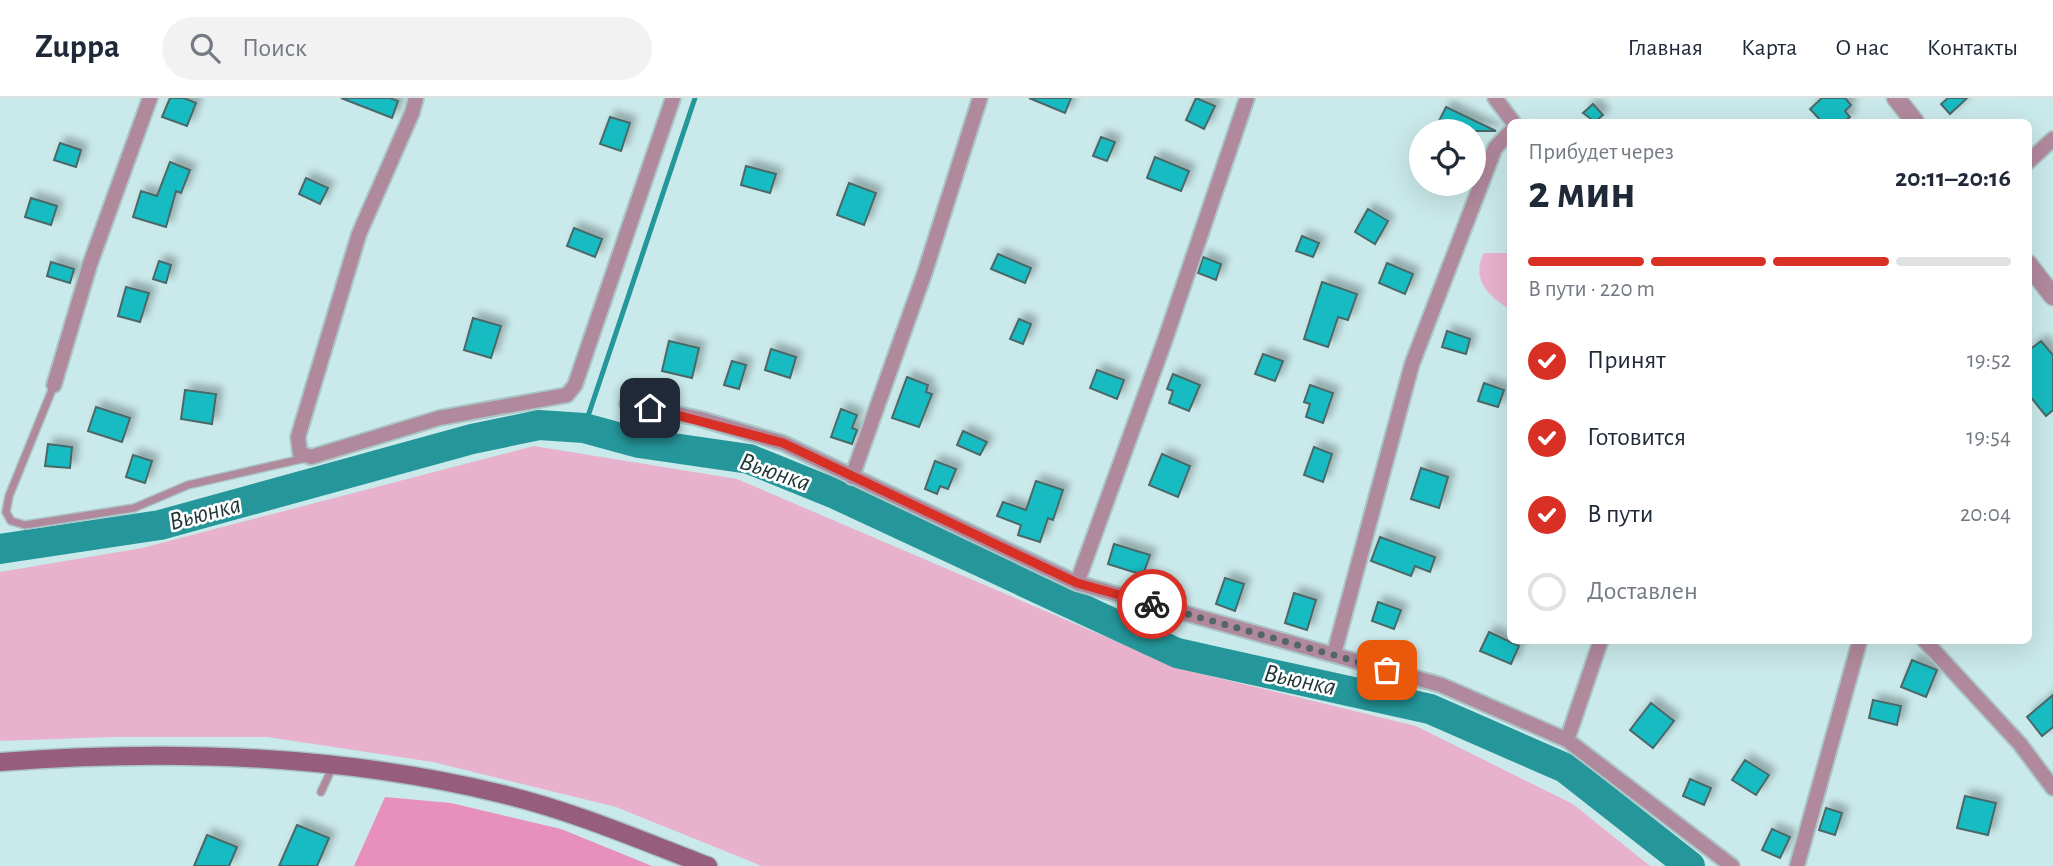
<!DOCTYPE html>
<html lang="ru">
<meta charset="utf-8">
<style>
:root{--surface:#fff;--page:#f2f2f3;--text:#1f2937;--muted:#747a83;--line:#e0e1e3;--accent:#d93025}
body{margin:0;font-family:"Alegreya Sans",sans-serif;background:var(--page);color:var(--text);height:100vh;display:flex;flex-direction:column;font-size:26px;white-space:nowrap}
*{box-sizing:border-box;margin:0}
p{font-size:23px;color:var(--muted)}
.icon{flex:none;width:38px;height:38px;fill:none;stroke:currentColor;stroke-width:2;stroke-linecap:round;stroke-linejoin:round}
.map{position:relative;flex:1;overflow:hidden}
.details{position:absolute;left:1507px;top:21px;width:525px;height:525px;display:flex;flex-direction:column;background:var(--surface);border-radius:10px;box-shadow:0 7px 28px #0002}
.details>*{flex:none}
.buttons{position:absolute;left:1409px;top:21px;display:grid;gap:14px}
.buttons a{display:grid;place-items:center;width:77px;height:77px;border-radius:50%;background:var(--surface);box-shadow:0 7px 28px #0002;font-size:35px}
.pin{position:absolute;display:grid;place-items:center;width:60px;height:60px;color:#fff;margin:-30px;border-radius:14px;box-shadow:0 4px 10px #0006}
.courier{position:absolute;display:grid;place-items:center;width:70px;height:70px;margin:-35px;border:5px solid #d93025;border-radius:50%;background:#fff;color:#222;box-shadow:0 2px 9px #0007}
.summary em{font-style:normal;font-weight:700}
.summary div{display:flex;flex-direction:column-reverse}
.summary{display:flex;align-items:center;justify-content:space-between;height:119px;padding:0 21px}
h1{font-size:46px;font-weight:700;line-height:52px}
.bar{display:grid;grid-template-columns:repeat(4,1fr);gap:10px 7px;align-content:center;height:84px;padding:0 21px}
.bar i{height:9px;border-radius:5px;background:var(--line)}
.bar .selected{background:var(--accent)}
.bar p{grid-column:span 4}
ol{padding:0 21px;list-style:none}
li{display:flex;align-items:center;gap:21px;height:77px}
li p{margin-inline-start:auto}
li .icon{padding:7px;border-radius:50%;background:var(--accent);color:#fff;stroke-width:4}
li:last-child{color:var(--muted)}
li i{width:38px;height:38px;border:4px solid var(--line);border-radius:50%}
header{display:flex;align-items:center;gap:42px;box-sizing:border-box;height:98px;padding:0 35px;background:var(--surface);border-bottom:2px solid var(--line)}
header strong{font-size:33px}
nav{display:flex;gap:38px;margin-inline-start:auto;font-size:24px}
.search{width:490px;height:63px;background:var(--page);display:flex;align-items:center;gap:18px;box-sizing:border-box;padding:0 24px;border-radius:38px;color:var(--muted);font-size:26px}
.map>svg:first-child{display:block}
</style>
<header>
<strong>Zuppa</strong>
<div class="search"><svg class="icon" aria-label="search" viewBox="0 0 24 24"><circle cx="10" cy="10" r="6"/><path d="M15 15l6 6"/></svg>Поиск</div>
<nav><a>Главная</a><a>Карта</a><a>О нас</a><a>Контакты</a></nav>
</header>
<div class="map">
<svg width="2053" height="768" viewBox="0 0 2053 768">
<defs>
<filter id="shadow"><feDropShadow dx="6" dy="-6" stdDeviation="3.5" flood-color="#0004"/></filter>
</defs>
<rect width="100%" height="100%" fill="#cae9ea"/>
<path fill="#e9b2cc" d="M 1484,155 L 1510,155 L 1510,211 C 1489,199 1470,180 1484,155 Z
M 534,348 L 737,381 L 1181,571 L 1416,628 L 1573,706 L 1650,768 L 762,768 L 616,709 L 433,664 L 267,639 L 112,639 L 0,643 L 0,474 L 142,450 Z"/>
<path fill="#e890bc" d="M 385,699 L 451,705 L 561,731 L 652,768 L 354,768 Z"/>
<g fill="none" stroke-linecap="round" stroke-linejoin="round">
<path stroke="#25969a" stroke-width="5" d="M 584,330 L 695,0"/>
<path stroke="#25969a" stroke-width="30" d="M 0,451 L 160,427 L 472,341 L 539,327 L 584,330 L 639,345 L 749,361 L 833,395 L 1177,555 L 1430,611 L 1565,670 L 1690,768"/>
</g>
<path fill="#17bcc2" stroke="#4b6768" stroke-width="2" filter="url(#shadow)" d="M 170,0 L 184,0 L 196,5 L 187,28 L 162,19 Z
M 341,0 L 390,0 L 398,3 L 392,20 Z
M 1029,0 L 1071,0 L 1065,15 Z
M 1196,0 L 1215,8 L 1204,31 L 1186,22 Z
M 1822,0 L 1845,0 L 1851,7 L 1845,13 L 1850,19 L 1843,24 L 1822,24 L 1810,11 Z
M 1948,0 L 1967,0 L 1950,16 L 1941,6 Z
M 1593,6 L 1603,17 L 1595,24 L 1583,15 Z
M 1446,9 L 1496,33 L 1445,33 L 1436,29 Z
M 610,19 L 630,25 L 621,53 L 600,46 Z
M 1101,39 L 1115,44 L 1107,63 L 1093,58 Z
M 60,45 L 81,52 L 76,69 L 54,62 Z
M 1155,59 L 1189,73 L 1181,93 L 1147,80 Z
M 170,64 L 190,72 L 181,95 L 176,93 L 166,129 L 133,119 L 141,93 L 157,98 Z
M 746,68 L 776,76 L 770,95 L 741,87 Z
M 306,80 L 328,90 L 320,106 L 299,96 Z
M 849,85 L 876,95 L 864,127 L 837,117 Z
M 31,100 L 57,108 L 51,127 L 25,119 Z
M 1368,111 L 1388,123 L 1375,146 L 1355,134 Z
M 574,130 L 602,141 L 595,159 L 567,148 Z
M 1302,138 L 1319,145 L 1313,159 L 1296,153 Z
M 998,156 L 1031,170 L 1025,185 L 991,171 Z
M 1203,159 L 1221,166 L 1216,182 L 1198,175 Z
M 159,163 L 171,167 L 166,185 L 153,181 Z
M 51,164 L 74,171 L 70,185 L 47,178 Z
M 1387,165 L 1413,176 L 1405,196 L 1379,185 Z
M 1322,184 L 1357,196 L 1348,222 L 1338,219 L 1328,249 L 1304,241 Z
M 126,189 L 149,195 L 140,224 L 118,218 Z
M 473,220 L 501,228 L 491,260 L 464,252 Z
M 1019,221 L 1031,226 L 1023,246 L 1010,241 Z
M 1447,233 L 1470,241 L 1466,256 L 1442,249 Z
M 669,243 L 699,250 L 692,280 L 662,273 Z
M 2041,243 L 2053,257 L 2053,312 L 2046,318 L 2028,296 L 2028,253 Z
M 771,251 L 796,259 L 790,280 L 765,272 Z
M 1263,256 L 1283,263 L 1275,283 L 1255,276 Z
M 732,263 L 746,267 L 739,291 L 724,287 Z
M 1097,272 L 1124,282 L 1117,301 L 1090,290 Z
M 1173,276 L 1200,287 L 1189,313 L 1169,305 L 1173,293 L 1167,291 Z
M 907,279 L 928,287 L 926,294 L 932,296 L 919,329 L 892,320 Z
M 1484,285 L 1504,292 L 1498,309 L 1478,303 Z
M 1310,287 L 1333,295 L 1323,325 L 1306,319 L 1310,306 L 1304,304 Z
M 185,292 L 216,296 L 212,326 L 181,321 Z
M 96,309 L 130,320 L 122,344 L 88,333 Z
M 841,311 L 857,317 L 852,330 L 857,332 L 852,346 L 831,339 Z
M 963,333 L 987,344 L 980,357 L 957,347 Z
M 48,346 L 72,349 L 70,370 L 45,368 Z
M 1314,349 L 1332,356 L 1323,384 L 1304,377 Z
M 1162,356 L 1190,368 L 1178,399 L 1149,387 Z
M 133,357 L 152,363 L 145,385 L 126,379 Z
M 935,363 L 956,371 L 948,391 L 940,388 L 937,396 L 925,391 Z
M 1421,370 L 1448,379 L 1439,410 L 1411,401 Z
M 1036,383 L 1063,392 L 1053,422 L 1048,420 L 1040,444 L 1018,437 L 1021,427 L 997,418 L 1003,404 L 1026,412 Z
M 1380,439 L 1435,459 L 1430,474 L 1415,468 L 1411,478 L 1371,463 Z
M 1114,446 L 1150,457 L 1143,477 L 1108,466 Z
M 1225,480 L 1244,486 L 1235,513 L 1216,506 Z
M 1294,495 L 1316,502 L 1307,532 L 1285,525 Z
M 1378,504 L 1401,512 L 1394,531 L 1372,523 Z
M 1489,534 L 1519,548 L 1511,566 L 1480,553 Z
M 1912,562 L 1937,572 L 1926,599 L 1901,589 Z
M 2053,597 L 2053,629 L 2042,638 L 2027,619 Z
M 1873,602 L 1901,608 L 1897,627 L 1869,620 Z
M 1651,605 L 1674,623 L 1653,650 L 1630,632 Z
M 1745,662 L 1769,677 L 1756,697 L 1732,682 Z
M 1690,681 L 1711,690 L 1704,707 L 1683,698 Z
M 1965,698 L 1996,705 L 1988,737 L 1957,730 Z
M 1826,710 L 1842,715 L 1835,737 L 1819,732 Z
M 297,727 L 329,740 L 317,768 L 279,768 Z
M 1772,731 L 1790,739 L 1780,760 L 1762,752 Z
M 207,737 L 237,749 L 229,768 L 194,768 Z"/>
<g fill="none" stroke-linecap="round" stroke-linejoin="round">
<g stroke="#a9c5c6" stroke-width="10">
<path id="service" d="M 54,287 L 9,398 L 6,414 L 11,423 L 25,427 L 134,410 L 188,387 L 306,360
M 321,694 L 332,670"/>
</g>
<g stroke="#a9c5c6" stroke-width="18">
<path id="minor" d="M 416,0 L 412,15 L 359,136 L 298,339 L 300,355 L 311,359 L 439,320 L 567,297 L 575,287 L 673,0
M 1495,0 L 1513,24
M 2028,64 L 2053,41
M 54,287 L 90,166 L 150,0
M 627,306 L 697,320 L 783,345 L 1077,485 L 1441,587 L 1567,642 L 1732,768
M 852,379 L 925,174 L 980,0
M 1077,485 L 1165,242 L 1247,0
M 1924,542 L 2020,646 L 2053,690
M 1334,556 L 1412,266 L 1495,50 L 1510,34
M 1567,642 L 1601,542
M 1797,768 L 1860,542"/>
</g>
<g stroke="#a9c5c6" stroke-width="21">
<path id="tertiary" d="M 1896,0 L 1915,24
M 2028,166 L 2053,198"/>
</g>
<g stroke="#a9c5c6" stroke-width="21">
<path id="secondary" d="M 0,664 C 167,651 338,656 502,696 C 573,713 640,742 708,768"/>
</g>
<use href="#service" stroke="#b1899c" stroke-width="7"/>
<use href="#minor" stroke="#b1899c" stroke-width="14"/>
<use href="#tertiary" stroke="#b1899c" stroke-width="18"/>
<use href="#secondary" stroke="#965e7a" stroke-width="18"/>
</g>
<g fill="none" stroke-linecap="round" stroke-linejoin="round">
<path stroke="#546667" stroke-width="7" stroke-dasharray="0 12.6" d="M 1152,506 L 1387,572"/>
<path stroke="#d93025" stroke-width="9" d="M 650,310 L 783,345 L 1077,485 L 1152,506"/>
</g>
<g text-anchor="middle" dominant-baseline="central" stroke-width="5" stroke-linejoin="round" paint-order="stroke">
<g font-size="26" font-style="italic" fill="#1d3435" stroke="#fff">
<text transform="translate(775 374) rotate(19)">Вьюнка</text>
<text transform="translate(205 415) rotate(-15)">Вьюнка</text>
<text transform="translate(1300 582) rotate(12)">Вьюнка</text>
</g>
</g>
</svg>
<div class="buttons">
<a><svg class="icon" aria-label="locate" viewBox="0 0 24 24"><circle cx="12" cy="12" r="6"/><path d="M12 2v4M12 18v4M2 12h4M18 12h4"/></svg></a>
</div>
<div class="pin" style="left:1387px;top:572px;background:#ea580c"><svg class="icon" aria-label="bag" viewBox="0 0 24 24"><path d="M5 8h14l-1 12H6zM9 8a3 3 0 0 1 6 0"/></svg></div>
<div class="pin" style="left:650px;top:310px;background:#1f2937"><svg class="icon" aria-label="home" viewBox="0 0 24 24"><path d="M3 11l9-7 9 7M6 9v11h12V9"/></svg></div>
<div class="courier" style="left:1152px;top:506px"><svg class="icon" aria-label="bike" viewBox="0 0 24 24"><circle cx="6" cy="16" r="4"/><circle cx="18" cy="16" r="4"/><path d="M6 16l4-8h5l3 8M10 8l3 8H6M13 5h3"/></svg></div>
<section class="details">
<div class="summary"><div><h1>2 мин</h1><p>Прибудет через</p></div><em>20:11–20:16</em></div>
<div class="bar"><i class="selected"></i><i class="selected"></i><i class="selected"></i><i></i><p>В пути · 220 m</p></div>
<ol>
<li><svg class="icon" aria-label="check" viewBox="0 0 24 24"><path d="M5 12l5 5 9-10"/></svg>Принят<p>19:52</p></li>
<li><svg class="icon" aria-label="check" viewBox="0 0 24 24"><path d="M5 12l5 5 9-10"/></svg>Готовится<p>19:54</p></li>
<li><svg class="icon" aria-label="check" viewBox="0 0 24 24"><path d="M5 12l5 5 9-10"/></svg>В пути<p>20:04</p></li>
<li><i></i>Доставлен</li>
</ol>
</section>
</div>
